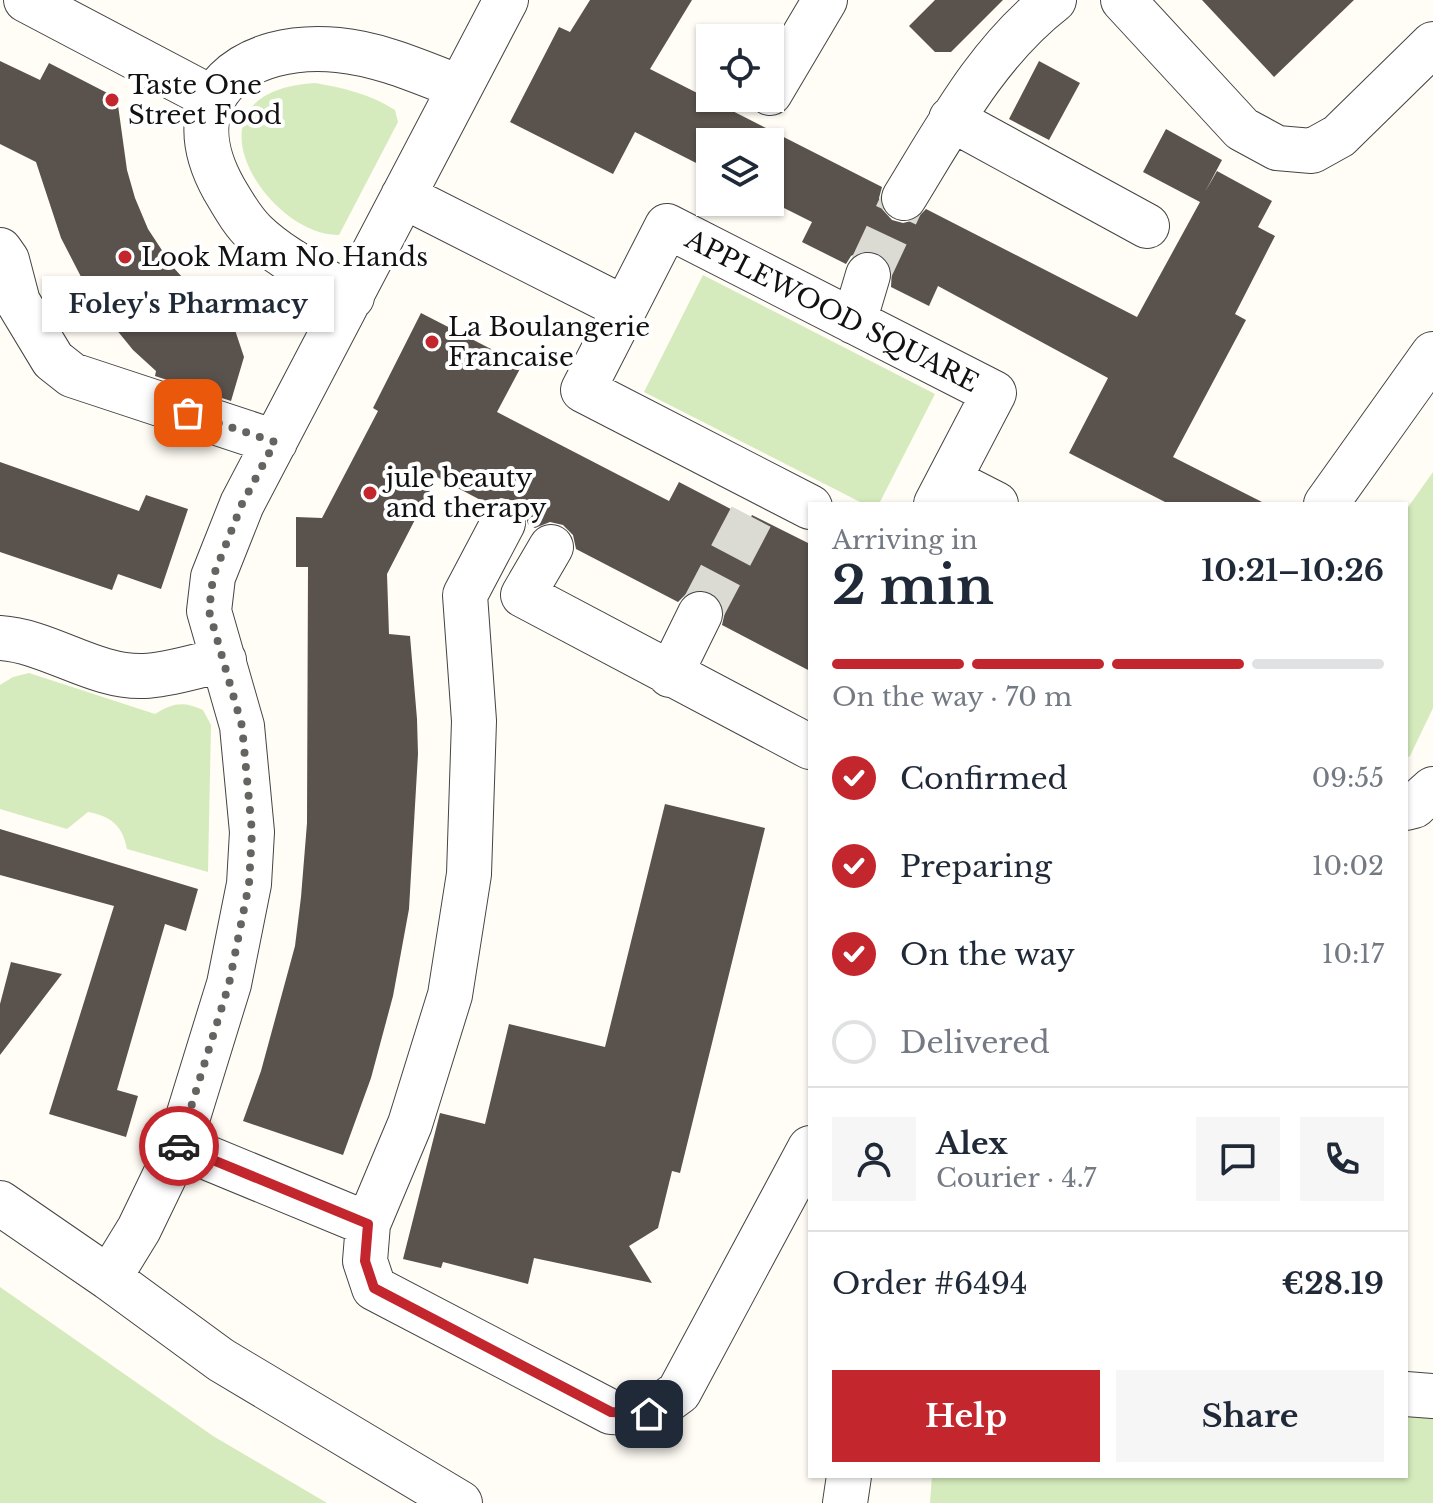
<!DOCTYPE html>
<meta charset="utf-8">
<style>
:root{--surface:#fff;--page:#f6f6f7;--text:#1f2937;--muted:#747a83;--line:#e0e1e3;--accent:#c4262e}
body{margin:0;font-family:"Libre Baskerville",serif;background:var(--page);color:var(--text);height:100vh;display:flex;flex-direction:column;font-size:30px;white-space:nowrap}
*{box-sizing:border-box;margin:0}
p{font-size:26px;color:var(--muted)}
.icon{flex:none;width:44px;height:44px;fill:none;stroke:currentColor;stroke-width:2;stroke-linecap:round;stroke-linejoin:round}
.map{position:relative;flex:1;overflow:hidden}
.drawer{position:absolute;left:808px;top:502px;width:600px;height:976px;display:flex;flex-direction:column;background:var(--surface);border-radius:0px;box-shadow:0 2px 6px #0004}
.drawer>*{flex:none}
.fabs{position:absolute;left:696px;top:24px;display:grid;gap:16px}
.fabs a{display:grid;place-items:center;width:88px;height:88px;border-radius:0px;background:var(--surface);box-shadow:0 2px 6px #0004;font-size:40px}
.pin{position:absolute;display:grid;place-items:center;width:68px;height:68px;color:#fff;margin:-34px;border-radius:16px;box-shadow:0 4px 12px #0006}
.courier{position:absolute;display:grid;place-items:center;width:80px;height:80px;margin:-40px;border:6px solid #c4262e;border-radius:50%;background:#fff;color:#222;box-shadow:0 2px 10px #0007}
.bubble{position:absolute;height:56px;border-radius:0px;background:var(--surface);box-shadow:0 2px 6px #0004;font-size:26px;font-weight:700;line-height:56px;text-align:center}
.overview em{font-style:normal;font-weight:700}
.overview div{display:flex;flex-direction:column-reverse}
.overview{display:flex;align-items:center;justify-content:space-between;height:136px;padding:0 24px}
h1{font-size:52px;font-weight:700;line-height:60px}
.bar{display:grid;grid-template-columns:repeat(4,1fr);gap:12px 8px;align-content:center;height:96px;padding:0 24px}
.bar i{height:10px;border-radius:6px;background:var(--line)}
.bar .current{background:var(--accent)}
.bar p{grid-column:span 4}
.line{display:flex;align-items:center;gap:20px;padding:0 24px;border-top:2px solid var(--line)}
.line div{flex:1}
.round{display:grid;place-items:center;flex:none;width:84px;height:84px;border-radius:0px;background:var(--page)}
ol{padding:0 24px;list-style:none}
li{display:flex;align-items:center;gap:24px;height:88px}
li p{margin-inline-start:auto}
li .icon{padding:8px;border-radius:50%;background:var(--accent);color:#fff;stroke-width:4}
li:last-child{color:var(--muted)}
li i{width:44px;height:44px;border:4px solid var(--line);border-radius:50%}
.action{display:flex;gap:16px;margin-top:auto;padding:16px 24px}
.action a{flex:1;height:92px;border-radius:0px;background:var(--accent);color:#fff;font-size:32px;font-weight:700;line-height:92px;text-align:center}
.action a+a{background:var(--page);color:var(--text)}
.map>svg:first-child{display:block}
</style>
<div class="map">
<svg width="1433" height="1503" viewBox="0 0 1433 1503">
<rect width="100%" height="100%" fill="#fffdf5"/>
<path fill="#d5ebbd" d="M 315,83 C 344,88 370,94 395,110 L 398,122 L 339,235 C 268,237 173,92 315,83 Z
M 703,275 L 935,394 L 879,504 L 864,504 L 644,392 Z
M 1433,472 L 1433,708 L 1410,756 L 1406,758 L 1406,510 Z
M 29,673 L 155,714 C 173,703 183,701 203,710 L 211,725 L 208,872 L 127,849 C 123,826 111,816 88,812 L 67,829 L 0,809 L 0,685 L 13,677 Z
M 0,1287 L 213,1436 L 327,1503 L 0,1503 Z
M 1406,1410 L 1433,1411 L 1433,1503 L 930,1503 L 932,1476 L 1406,1476 Z"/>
<path fill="#5a524d" d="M 590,0 L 692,0 L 650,69 L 882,187 L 879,198 L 882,209 L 892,220 L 903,223 L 915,220 L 926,209 L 1137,317 L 1200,202 L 1143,172 L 1166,129 L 1222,160 L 1205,192 L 1217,171 L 1272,201 L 1258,227 L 1275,236 L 1235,314 L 1246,320 L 1173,457 L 1266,504 L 1169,504 L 1069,453 L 1108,378 L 938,286 L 929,306 L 891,287 L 892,268 L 886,257 L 876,251 L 861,251 L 851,256 L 846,264 L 802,242 L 812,222 L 770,201 L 770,142 L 710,142 L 710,170 L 635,132 L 613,174 L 510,122 L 559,27 L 570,32 Z
M 935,0 L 1003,0 L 951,52 L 935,52 L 909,26 Z
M 1202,0 L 1354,0 L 1274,77 Z
M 0,61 L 40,80 L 49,63 L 117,98 L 127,170 L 135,198 L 148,229 L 173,267 L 200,297 L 233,324 L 244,357 L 231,401 L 155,376 L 156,371 L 133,350 L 94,302 L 61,238 L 36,162 L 0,144 Z
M 1039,61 L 1080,83 L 1049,140 L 1009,119 Z
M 421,313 L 522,365 L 497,412 L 669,501 L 679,482 L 750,519 L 752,515 L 810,544 L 810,671 L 722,625 L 725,612 L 720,600 L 712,592 L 698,589 L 686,594 L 678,602 L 576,549 L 573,535 L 563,525 L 550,522 L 535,528 L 528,524 L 524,510 L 514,501 L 501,498 L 488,504 L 437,477 L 387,574 L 389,634 L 410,636 L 417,719 L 418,754 L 409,909 L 393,996 L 371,1078 L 343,1155 L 243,1121 L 261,1071 L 295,946 L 301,897 L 307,823 L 308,567 L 296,567 L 296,517 L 322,518 L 378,411 L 373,408 Z
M 0,462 L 139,511 L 146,495 L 188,509 L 161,589 L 118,574 L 112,590 L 0,552 Z
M 665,804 L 765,828 L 680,1173 L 672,1171 L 658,1228 L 629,1246 L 652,1283 L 534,1258 L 528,1284 L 443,1262 L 441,1268 L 403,1259 L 440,1113 L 485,1124 L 509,1024 L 605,1047 Z
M 0,829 L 198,889 L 186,931 L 165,924 L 117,1090 L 138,1096 L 126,1137 L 49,1114 L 114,906 L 0,875 Z
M 11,962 L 62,974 L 0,1055 L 0,1004 Z"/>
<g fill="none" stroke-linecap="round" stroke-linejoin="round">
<path stroke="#dbdad3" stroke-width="44" stroke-dasharray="44 22" stroke-linecap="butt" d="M 868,275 L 904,198
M 700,614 L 752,515"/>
<g stroke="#444" stroke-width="46">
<path id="minor" d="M 26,0 L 212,98
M 1123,0 L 1242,129 L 1277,148 L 1312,151 L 1339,136 L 1433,44
M 770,93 L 825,0
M 951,119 L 1147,226
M 403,196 L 624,308
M 904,198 C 947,128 988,51 1054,0
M 0,250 L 7,260 L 18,302 L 53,360 L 72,375 L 275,442
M 352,297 C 320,277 282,259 255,233 C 242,221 233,204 224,189 C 171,94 246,41 338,50 C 380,54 420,72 459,87
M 854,322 L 868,275
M 949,480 L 996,504
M 810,507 L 583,390 L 667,226 L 994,393 L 936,504
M 503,523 L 465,595 L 474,721 L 469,874 L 450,995 L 410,1124 L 368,1224 L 365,1261 L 374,1288 L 611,1412 L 649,1414 L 679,1392 L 810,1148
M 551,547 L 523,595 L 810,747
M 0,638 C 49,641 94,678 144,676 C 170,675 198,665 224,660
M 670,675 L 700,614
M 1406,808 L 1414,806 L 1433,789
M 179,1146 L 368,1224
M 0,1203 L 109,1278 L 221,1360 L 460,1503
M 109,1278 L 139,1229 L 179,1146 L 229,984 L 249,884 L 252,832 L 242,726 L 209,611 L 213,577 L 242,504 L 506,0
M 1406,1394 L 1433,1396"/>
</g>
<g stroke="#444" stroke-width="46">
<path id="tertiary" d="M 1326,504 L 1433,354
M 845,1503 L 849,1476"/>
</g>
<use href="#minor" stroke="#fff" stroke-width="44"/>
<use href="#tertiary" stroke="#fff" stroke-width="44"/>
</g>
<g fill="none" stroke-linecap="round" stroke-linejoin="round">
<path stroke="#646461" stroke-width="8" stroke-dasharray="0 14.4" d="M 179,1146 L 229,984 L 249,884 L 252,832 L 242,726 L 209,611 L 213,577 L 242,504 L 275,442 L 188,413"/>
<path stroke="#c4262e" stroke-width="10" d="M 179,1146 L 368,1224 L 365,1261 L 374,1288 L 611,1412 L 649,1414"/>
</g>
<g fill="#c4262e" stroke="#fff" stroke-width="3">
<circle cx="112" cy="100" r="8"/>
<circle cx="125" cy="257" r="8"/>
<circle cx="432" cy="342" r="8"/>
<circle cx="370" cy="493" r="8"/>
</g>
<g text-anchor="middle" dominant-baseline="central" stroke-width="8" stroke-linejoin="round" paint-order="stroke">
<g font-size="26" fill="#111" stroke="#fff" text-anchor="start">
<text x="128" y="85">Taste One<tspan x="128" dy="30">Street Food</tspan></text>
<text x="141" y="257">Look Mam No Hands</text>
<text x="448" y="327">La Boulangerie<tspan x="448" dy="30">Francaise</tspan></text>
<text x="386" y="478">jule beauty<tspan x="386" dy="30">and therapy</tspan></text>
</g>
<g font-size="26" fill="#111" stroke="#fff">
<text transform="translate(832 311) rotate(27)">APPLEWOOD SQUARE</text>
</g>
</g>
</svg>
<div class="fabs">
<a><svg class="icon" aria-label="locate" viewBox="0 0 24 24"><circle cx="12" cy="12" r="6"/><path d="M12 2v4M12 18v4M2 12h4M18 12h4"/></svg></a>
<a><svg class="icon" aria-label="layers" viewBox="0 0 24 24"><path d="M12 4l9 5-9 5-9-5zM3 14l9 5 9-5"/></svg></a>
</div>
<div class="pin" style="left:188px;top:413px;background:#ea580c"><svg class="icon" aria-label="bag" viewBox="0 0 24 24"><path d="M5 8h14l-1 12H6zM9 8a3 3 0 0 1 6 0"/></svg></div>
<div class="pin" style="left:649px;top:1414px;background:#1f2937"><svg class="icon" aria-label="home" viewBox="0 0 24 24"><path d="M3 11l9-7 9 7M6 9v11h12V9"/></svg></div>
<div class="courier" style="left:179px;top:1146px"><svg class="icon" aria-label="car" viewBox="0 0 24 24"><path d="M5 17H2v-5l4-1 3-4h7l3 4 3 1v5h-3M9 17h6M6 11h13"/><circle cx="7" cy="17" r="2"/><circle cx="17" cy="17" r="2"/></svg></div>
<div class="bubble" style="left:42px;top:276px;width:292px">Foley's Pharmacy</div>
<section class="drawer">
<div class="overview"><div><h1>2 min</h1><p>Arriving in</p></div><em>10:21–10:26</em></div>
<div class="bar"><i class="current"></i><i class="current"></i><i class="current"></i><i></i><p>On the way · 70 m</p></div>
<ol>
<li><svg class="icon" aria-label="check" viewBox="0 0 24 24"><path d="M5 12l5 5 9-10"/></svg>Confirmed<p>09:55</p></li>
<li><svg class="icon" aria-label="check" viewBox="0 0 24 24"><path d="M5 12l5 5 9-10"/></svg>Preparing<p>10:02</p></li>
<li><svg class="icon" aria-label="check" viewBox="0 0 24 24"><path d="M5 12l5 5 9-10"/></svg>On the way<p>10:17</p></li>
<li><i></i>Delivered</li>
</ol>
<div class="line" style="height:144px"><a class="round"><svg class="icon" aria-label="person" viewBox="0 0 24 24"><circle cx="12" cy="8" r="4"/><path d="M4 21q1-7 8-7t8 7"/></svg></a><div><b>Alex</b><p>Courier · 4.7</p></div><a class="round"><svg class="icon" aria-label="chat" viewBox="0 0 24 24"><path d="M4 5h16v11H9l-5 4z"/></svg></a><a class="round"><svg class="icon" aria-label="phone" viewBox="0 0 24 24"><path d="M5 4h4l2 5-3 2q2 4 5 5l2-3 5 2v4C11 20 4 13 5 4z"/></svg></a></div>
<div class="line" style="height:104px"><div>Order #6494</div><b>€28.19</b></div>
<div class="action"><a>Help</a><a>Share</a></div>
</section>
</div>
